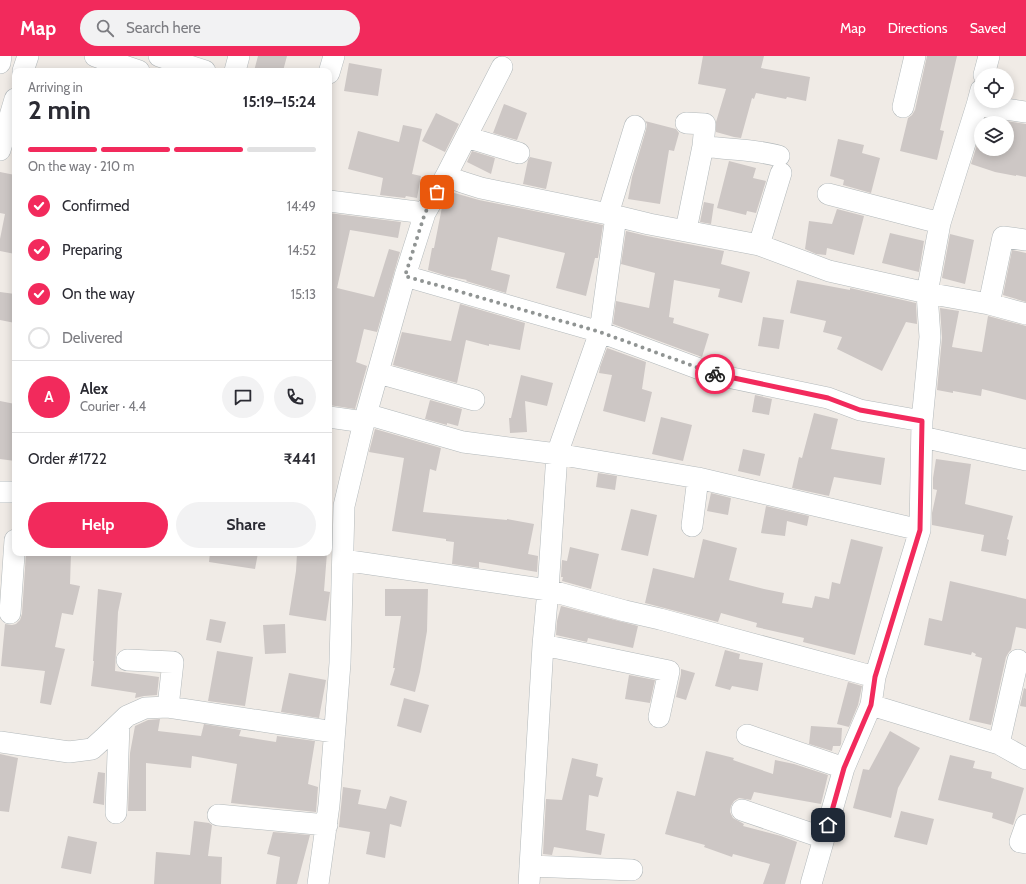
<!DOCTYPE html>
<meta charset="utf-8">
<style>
:root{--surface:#fff;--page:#f2f2f3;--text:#2b2b33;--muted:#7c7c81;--line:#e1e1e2;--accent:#f22a5c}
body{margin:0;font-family:Cabin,sans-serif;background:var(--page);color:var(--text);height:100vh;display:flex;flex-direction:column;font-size:15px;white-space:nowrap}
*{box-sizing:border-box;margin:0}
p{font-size:13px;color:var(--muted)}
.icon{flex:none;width:22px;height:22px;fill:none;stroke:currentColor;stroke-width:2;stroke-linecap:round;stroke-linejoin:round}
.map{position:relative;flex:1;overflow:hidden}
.side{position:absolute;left:12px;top:12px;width:320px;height:488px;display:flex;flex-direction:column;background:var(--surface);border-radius:8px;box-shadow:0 2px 10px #0003}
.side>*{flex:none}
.buttons{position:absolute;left:974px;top:12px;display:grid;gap:8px}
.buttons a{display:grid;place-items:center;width:40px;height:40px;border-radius:50%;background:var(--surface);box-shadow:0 2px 10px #0003;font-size:20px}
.pin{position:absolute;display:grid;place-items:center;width:34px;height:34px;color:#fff;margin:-17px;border-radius:8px;box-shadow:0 2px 6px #0006}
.courier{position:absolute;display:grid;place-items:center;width:40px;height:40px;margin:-20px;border:3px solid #f22a5c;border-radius:50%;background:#fff;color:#222;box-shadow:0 1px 5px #0007}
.head em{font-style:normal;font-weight:700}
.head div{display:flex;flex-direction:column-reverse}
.head{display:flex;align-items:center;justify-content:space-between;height:68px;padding:0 16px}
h1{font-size:26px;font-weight:700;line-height:30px}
.bar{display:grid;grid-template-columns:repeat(4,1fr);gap:6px 4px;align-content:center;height:48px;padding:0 16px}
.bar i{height:5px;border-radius:3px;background:var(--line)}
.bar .active{background:var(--accent)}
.bar p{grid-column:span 4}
.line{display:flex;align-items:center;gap:10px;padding:0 16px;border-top:1px solid var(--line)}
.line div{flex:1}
.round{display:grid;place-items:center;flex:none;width:42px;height:42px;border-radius:21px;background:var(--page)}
ol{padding:0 16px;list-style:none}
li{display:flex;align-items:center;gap:12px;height:44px}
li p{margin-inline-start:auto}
li .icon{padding:4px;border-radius:50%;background:var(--accent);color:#fff;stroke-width:4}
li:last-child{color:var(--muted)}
li i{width:22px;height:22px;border:2px solid var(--line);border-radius:50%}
.button{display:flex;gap:8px;margin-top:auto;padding:8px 16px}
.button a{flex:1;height:46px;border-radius:24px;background:var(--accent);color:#fff;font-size:16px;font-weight:700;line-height:46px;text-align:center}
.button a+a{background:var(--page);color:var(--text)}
header{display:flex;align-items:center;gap:24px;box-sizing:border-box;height:56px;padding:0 20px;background:var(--accent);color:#fff}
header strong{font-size:19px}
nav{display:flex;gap:22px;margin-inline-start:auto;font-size:14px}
.search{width:280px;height:36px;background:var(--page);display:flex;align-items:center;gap:10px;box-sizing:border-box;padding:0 14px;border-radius:22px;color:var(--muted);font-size:15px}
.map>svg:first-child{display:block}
</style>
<header>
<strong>Map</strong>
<div class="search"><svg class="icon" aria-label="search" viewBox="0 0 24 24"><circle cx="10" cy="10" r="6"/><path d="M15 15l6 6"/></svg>Search here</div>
<nav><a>Map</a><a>Directions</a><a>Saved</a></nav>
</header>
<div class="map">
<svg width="1026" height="828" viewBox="0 0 1026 828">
<rect width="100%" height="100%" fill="#f0ebe6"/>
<path fill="#cdc7c5" d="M 258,0 L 287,0 L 283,15 L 254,15 Z
M 703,0 L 764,0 L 761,12 L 810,21 L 806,45 L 787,41 L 786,43 L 756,37 L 754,43 L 752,42 L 741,82 L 734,81 L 716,76 L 716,66 L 726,33 L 698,28 Z
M 927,0 L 957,0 L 940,74 L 944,75 L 937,104 L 900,95 L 908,62 L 912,59 L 915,54 Z
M 349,7 L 382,13 L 378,40 L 344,35 Z
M 504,48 L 527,57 L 517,84 L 493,77 Z
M 436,57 L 459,68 L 445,96 L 422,85 Z
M 985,62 L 1026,68 L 1026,121 L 1016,119 L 1016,120 L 995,116 L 971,108 L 981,76 L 981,93 L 1007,93 L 1007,67 L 984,67 Z
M 645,65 L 676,73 L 679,77 L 674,95 L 669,94 L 660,148 L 628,143 L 632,121 L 646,74 L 647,68 Z
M 403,69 L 422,73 L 412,118 L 421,120 L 417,142 L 406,140 L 405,142 L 380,139 L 383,122 L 348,113 L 358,75 L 399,86 Z
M 838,83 L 864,89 L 862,97 L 880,102 L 871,137 L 843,129 L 844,124 L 830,120 Z
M 472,95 L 495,102 L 491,118 L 467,106 Z
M 530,101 L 552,106 L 546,133 L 523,128 L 528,104 Z
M 729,105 L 756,112 L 753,122 L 766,125 L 756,157 L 747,155 L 746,159 L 717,152 Z
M 0,116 L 15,119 L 15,198 L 0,195 L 0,183 L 5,158 L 0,157 Z
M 451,136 L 479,144 L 603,169 L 598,202 L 595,202 L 586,240 L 556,232 L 565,197 L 498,181 L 491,214 L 510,219 L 506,237 L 466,225 L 467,224 L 447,220 L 428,214 L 432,192 L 434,192 L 442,151 Z
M 704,146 L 714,148 L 711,168 L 700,166 Z
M 837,153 L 864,160 L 854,199 L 827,192 L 826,199 L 816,198 L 805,193 L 809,165 L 832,168 Z
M 329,157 L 401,166 L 398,182 L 350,174 L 337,232 L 374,241 L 389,193 L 400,196 L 377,276 L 364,273 L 356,306 L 367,310 L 355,353 L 329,349 Z
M 626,175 L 647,180 L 724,195 L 721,208 L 750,216 L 742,247 L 718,241 L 720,233 L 674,224 L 669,261 L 674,262 L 673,267 L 709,278 L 702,301 L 613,268 L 616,245 L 649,252 L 655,217 L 621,208 Z
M 890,177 L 924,185 L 919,216 L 882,207 Z
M 950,178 L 974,184 L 965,228 L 942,222 Z
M 1012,194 L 1026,197 L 1026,246 L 1003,239 Z
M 797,224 L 850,234 L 850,232 L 916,247 L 917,268 L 906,266 L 882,315 L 837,293 L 842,281 L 823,276 L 826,265 L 790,257 Z
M 0,236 L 15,238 L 15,267 L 0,264 Z
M 460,248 L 525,267 L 520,294 L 489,288 L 489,290 L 466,284 L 457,327 L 393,309 L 402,276 L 451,285 Z
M 940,252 L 959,255 L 952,291 L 982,296 L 988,260 L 1026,270 L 1026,344 L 982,333 L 981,340 L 953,335 L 953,337 L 937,334 L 942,282 Z
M 763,261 L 784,264 L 779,293 L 758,290 Z
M 607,292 L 646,306 L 642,333 L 652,336 L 645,366 L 603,355 L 612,319 L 599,317 L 600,311 Z
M 521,319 L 553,327 L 547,350 L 525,345 L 527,376 L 510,377 L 509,362 L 511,362 Z
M 755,339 L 772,343 L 769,359 L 752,356 Z
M 430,344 L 462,353 L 458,370 L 447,367 L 447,369 L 425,363 Z
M 0,345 L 15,348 L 15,405 L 0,403 Z
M 814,357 L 838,363 L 831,393 L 885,402 L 881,429 L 834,421 L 829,440 L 792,432 L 799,401 L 802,402 Z
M 661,361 L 692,369 L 683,405 L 652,398 Z
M 375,373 L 441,392 L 436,415 L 430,413 L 423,456 L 507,464 L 507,463 L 534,468 L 528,498 L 538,500 L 537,516 L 479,506 L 479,512 L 452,508 L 454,486 L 446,485 L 446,483 L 392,475 L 404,402 L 369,396 Z
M 743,393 L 765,398 L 760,420 L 738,415 Z
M 936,403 L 971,408 L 965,448 L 1013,460 L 1007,483 L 1009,484 L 1006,500 L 981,495 L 984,479 L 932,469 L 932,457 L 937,434 L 933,433 L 933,422 Z
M 598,417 L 617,420 L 615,434 L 596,431 Z
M 711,437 L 731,442 L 728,459 L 707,455 Z
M 766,450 L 809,460 L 807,470 L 787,465 L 785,480 L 761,477 Z
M 631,453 L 657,459 L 648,500 L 621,494 Z
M 703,483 L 737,492 L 729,524 L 764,533 L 784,537 L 782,547 L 812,552 L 815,540 L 829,543 L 832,526 L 840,528 L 851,483 L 883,491 L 855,599 L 803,586 L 804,582 L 756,571 L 757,567 L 721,557 L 718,566 L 645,547 L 653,512 L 694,522 Z
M 570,491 L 599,498 L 591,533 L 562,525 L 563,521 L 561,521 L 562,504 L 567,505 Z
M 26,497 L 71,497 L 70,528 L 80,530 L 73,559 L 62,557 L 55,591 L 65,593 L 51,649 L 40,647 L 45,615 L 1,610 L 5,568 L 12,569 L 16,568 L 20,564 L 22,558 Z
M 210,497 L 258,497 L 255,513 L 209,506 Z
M 297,497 L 327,497 L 324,535 L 330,536 L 326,565 L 289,559 L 296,515 Z
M 950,525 L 1026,543 L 1026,573 L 1016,571 L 1011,594 L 1009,596 L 1006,601 L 991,669 L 969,664 L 982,602 L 975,600 L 976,598 L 972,596 L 971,599 L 924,589 L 929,562 L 942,565 Z
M 98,533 L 122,537 L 118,556 L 115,615 L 159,621 L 157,639 L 144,640 L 135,642 L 136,637 L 91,630 L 94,605 L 93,605 Z
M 385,533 L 428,533 L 427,575 L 420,616 L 415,636 L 390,629 L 395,612 L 393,612 L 401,560 L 385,560 Z
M 561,550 L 638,570 L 633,592 L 588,582 L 587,586 L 556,579 L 557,565 Z
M 210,563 L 226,566 L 221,587 L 206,584 Z
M 285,568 L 286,597 L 265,598 L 263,569 Z
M 725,594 L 740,598 L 739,603 L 763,607 L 758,635 L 732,630 L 730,634 L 715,630 Z
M 217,595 L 253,601 L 245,650 L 208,645 Z
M 681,613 L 695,617 L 686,644 L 676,641 L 681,618 Z
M 289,617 L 326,624 L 319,662 L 281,656 Z
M 629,619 L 655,624 L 650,647 L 625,643 Z
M 848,626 L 862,630 L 858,649 L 849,671 L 837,668 Z
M 1024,632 L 1026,633 L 1026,651 L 1020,650 Z
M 404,642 L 429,649 L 421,677 L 397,670 Z
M 160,663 L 158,675 L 201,680 L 204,668 L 241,674 L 239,680 L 276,686 L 277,680 L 315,685 L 308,728 L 318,731 L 316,756 L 231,747 L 237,708 L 192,700 L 191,712 L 146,707 L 146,755 L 128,755 L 130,697 L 135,670 L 148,664 Z
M 811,670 L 842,672 L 841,688 L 840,690 L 833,690 L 832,695 L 809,688 Z
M 890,675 L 920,692 L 898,732 L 891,762 L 853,752 L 863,713 L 869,714 Z
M 706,695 L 734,702 L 733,704 L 773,718 L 775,704 L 794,708 L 828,719 L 821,748 L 754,736 L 751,744 L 739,742 L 734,745 L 731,750 L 730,756 L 733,762 L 744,768 L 743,770 L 781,780 L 797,786 L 785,828 L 763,828 L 770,808 L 733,798 L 732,801 L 704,791 L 705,789 L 665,778 L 677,735 L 695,740 Z
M 0,698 L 18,702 L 9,756 L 0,755 Z
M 950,699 L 975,705 L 973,712 L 992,716 L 991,722 L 1024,732 L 1013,769 L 992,762 L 993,757 L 938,744 Z
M 572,702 L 598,708 L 596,720 L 603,722 L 598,741 L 589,739 L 586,774 L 605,778 L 601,799 L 554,791 L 552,799 L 543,798 L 546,743 L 562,744 Z
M 98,716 L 105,717 L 104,749 L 93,747 Z
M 343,731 L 361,734 L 358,748 L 386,753 L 390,740 L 407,745 L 401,771 L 390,768 L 385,802 L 366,798 L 370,776 L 339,771 Z
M 901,755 L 934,763 L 927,789 L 894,781 Z
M 194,765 L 209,767 L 212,769 L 208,800 L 222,801 L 221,828 L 154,828 L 156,796 L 190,799 Z
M 273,776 L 310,779 L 297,828 L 276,828 L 280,801 L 267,798 Z
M 68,780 L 97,786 L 91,818 L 61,812 Z"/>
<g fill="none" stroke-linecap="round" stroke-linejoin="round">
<g stroke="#b3b9bb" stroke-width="22">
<path id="street" d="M 95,0 L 139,15
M 159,0 L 205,15
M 0,7 L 1,0
M 23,15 L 28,0
M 235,15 L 239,0
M 329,17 L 334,0
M 984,19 L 989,0
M 977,49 L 1026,56
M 903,51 L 915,0
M 686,67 L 705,68 L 703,90
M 466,81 L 519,97
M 0,94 L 15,43
M 446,120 L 466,81 L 502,11
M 828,138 L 940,167
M 329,145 L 425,157
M 608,158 L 635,70
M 686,174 L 703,90 C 728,94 754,93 779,100
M 759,189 L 781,117
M 405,220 L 600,276 L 713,318 L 828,342 L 860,354 L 922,365
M 989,248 L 1003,181 L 1026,184
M 378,317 L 474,344
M 366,358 L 463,386 L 557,398 L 698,422 L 920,474
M 329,361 L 364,366
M 922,381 L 1026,404
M 0,436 L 15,436
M 692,470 L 698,422
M 343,504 L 548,534 L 625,555 L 660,563 L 875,621
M 10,557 L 15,484
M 543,589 L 669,615 L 659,661
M 127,604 L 173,606 L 168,651
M 871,649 L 999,688 L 1026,703
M 747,679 L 844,712
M 0,686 L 69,696 L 92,693 L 103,683 L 127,660 L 145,652 L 168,651 L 334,676
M 999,688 L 1018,604
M 742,754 L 824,782
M 116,757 L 119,668
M 218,759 L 327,769
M 1026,769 L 1020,786 L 1026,787
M 530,810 L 632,814
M 318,828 L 329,749 L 340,607 L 344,450 L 364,366 L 405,220 L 425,157 L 446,120 L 462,126 L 481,132 L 608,158 L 649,168 L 759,189 L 829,215 L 927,237 L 989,248 L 1026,258
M 529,828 L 543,589 L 548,534 L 557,398 L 600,276 L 616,160
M 811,828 L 844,712 L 871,649 L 875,621 L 920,474 L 922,365 L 930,281 L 927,237 L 940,167 L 977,49 L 981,34"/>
</g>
<use href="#street" stroke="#fff" stroke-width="21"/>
</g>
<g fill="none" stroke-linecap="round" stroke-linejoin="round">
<path stroke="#909493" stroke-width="4" stroke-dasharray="0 7.2" d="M 437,136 L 425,157 L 405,220 L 600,276 L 715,318"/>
<path stroke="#f22a5c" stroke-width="5" d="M 715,318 L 828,342 L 860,354 L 922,365 L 920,474 L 875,621 L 871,649 L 844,712 L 828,769"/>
</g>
</svg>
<div class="buttons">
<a><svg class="icon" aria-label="locate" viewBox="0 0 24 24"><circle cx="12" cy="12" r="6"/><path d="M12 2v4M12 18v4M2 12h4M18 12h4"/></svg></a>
<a><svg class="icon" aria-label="layers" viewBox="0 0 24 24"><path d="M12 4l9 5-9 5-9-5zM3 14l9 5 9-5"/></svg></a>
</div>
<div class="pin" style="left:437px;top:136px;background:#ea580c"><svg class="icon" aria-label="bag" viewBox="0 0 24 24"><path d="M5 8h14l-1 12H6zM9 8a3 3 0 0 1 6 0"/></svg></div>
<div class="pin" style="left:828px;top:769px;background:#1f2937"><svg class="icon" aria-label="home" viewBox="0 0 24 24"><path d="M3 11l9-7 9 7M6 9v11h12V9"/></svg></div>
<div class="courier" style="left:715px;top:318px"><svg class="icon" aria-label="bike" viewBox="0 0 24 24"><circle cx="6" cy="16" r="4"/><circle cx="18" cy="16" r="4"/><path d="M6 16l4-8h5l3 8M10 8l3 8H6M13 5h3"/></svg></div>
<section class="side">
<div class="head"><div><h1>2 min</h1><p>Arriving in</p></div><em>15:19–15:24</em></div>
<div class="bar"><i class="active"></i><i class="active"></i><i class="active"></i><i></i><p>On the way · 210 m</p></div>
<ol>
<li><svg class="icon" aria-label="check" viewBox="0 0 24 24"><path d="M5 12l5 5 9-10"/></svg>Confirmed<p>14:49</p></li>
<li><svg class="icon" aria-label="check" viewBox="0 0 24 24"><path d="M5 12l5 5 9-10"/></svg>Preparing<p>14:52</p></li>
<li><svg class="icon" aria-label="check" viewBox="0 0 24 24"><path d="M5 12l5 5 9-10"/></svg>On the way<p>15:13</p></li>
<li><i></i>Delivered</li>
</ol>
<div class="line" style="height:72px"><b class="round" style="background:var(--accent);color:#fff">A</b><div><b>Alex</b><p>Courier · 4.4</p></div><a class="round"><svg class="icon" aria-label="chat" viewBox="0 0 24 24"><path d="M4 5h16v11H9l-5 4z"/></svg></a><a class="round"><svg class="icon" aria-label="phone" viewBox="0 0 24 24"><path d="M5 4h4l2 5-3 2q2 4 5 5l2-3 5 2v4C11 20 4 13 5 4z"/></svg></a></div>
<div class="line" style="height:52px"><div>Order #1722</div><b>₹441</b></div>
<div class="button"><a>Help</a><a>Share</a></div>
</section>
</div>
